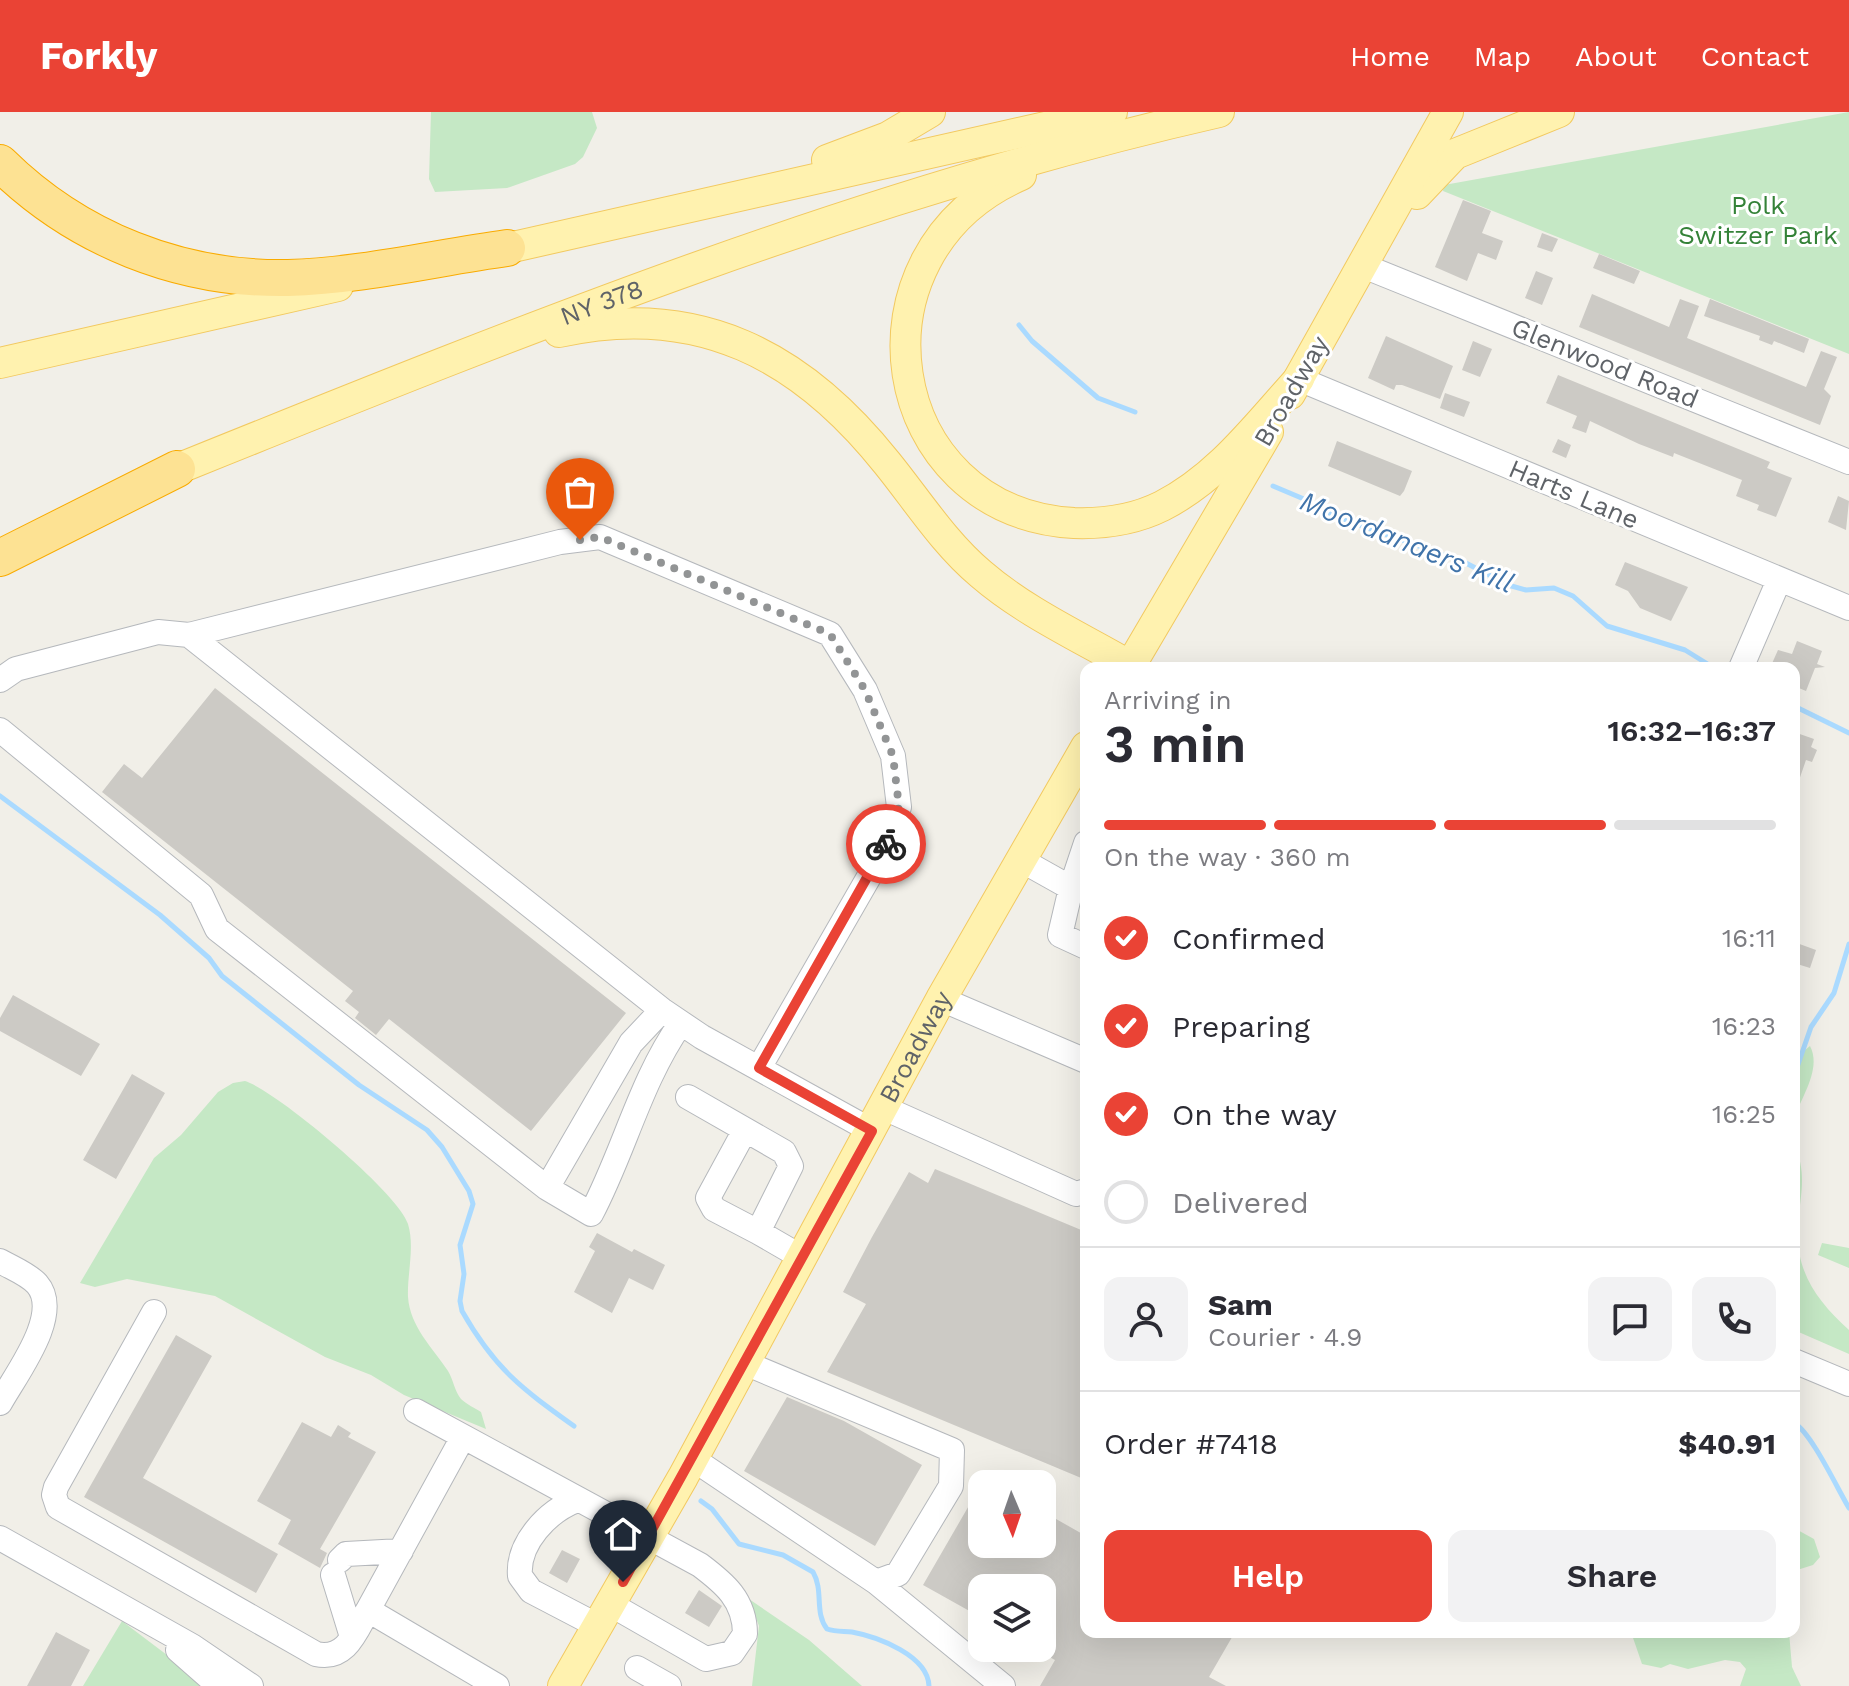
<!DOCTYPE html>
<meta charset="utf-8">
<style>
:root{--surface:#fff;--page:#f2f2f3;--text:#2b2b33;--muted:#7c7c81;--line:#e1e1e2;--accent:#ea4335}
body{margin:0;font-family:"Work Sans",sans-serif;background:var(--page);color:var(--text);height:100vh;display:flex;flex-direction:column;font-size:30px;white-space:nowrap}
*{box-sizing:border-box;margin:0}
p{font-size:26px;color:var(--muted)}
.icon{flex:none;width:44px;height:44px;fill:none;stroke:currentColor;stroke-width:2;stroke-linecap:round;stroke-linejoin:round}
.map{position:relative;flex:1;overflow:hidden}
.drawer{position:absolute;left:1080px;top:550px;width:720px;height:976px;display:flex;flex-direction:column;background:var(--surface);border-radius:16px;box-shadow:0 8px 32px #0002}
.drawer>*{flex:none}
.needle{width:52px;rotate:178deg}
.controls{position:absolute;left:968px;top:1358px;display:grid;gap:16px}
.controls a{display:grid;place-items:center;width:88px;height:88px;border-radius:16px;background:var(--surface);box-shadow:0 8px 32px #0002;font-size:40px}
.pin{position:absolute;display:grid;place-items:center;width:68px;height:68px;color:#fff;margin:-82px -34px;border-radius:50% 50% 50% 0;rotate:-45deg;box-shadow:0 0 8px #0007}
.pin .icon{rotate:45deg}
.courier{position:absolute;display:grid;place-items:center;width:80px;height:80px;margin:-40px;border:6px solid #ea4335;border-radius:50%;background:#fff;color:#222;box-shadow:0 2px 10px #0007}
.overview em{font-style:normal;font-weight:600}
.overview div{display:flex;flex-direction:column-reverse}
.overview{display:flex;align-items:center;justify-content:space-between;height:136px;padding:0 24px}
h1{font-size:52px;font-weight:600;line-height:60px}
.bar{display:grid;grid-template-columns:repeat(4,1fr);gap:12px 8px;align-content:center;height:96px;padding:0 24px}
.bar i{height:10px;border-radius:6px;background:var(--line)}
.bar .on{background:var(--accent)}
.bar p{grid-column:span 4}
.line{display:flex;align-items:center;gap:20px;padding:0 24px;border-top:2px solid var(--line)}
.line div{flex:1}
.round{display:grid;place-items:center;flex:none;width:84px;height:84px;border-radius:16px;background:var(--page)}
ol{padding:0 24px;list-style:none}
li{display:flex;align-items:center;gap:24px;height:88px}
li p{margin-inline-start:auto}
li .icon{padding:8px;border-radius:50%;background:var(--accent);color:#fff;stroke-width:4}
li:last-child{color:var(--muted)}
li i{width:44px;height:44px;border:4px solid var(--line);border-radius:50%}
.primary-button{display:flex;gap:16px;margin-top:auto;padding:16px 24px}
.primary-button a{flex:1;height:92px;border-radius:16px;background:var(--accent);color:#fff;font-size:32px;font-weight:600;line-height:92px;text-align:center}
.primary-button a+a{background:var(--page);color:var(--text)}
header{display:flex;align-items:center;gap:48px;box-sizing:border-box;height:112px;padding:0 40px;background:var(--accent);color:#fff}
header strong{font-size:38px}
nav{display:flex;gap:44px;margin-inline-start:auto;font-size:28px}
.map>svg:first-child{display:block}
</style>
<header>
<strong>Forkly</strong>
<nav><a>Home</a><a>Map</a><a>About</a><a>Contact</a></nav>
</header>
<div class="map">
<svg width="1849" height="1574" viewBox="0 0 1849 1574">
<rect width="100%" height="100%" fill="#f1efe8"/>
<path fill="#c5e8c5" d="M 431,0 L 592,0 L 597,16 L 583,45 L 575,52 L 507,76 L 435,80 L 429,67 Z
M 1849,0 L 1849,242 L 1443,79 L 1444,73 Z
M 1810,934 C 1822,957 1801,985 1794,1007 L 1794,947 Z
M 245,969 C 275,978 399,1081 408,1112 C 415,1135 407,1162 408,1185 C 410,1215 433,1236 448,1259 C 453,1267 455,1280 461,1287 C 466,1292 475,1296 481,1300 L 486,1317 L 404,1283 L 371,1263 L 325,1245 L 215,1184 L 127,1167 L 95,1175 L 80,1171 L 154,1046 L 181,1023 L 218,980 L 233,971 Z
M 1794,1032 C 1807,1060 1801,1081 1798,1110 C 1794,1158 1816,1188 1849,1218 L 1849,1242 L 1794,1218 Z
M 1822,1131 L 1849,1136 L 1849,1156 L 1818,1143 Z
M 1794,1416 L 1814,1427 L 1820,1445 L 1813,1453 L 1794,1459 Z
M 749,1487 L 809,1528 L 862,1574 L 752,1574 L 759,1514 Z
M 122,1509 L 208,1574 L 83,1574 Z
M 1631,1520 L 1789,1520 L 1792,1555 L 1801,1574 L 1740,1574 L 1746,1557 L 1740,1550 L 1725,1548 L 1688,1557 L 1670,1552 L 1661,1556 L 1642,1552 Z"/>
<g fill="none" stroke-linecap="round" stroke-linejoin="round">
<path stroke="#aadaff" stroke-width="5" d="M 1019,213 L 1032,229 L 1098,286 L 1135,300
M 1273,374 L 1311,390 L 1336,405 L 1464,450 L 1508,473 L 1526,478 L 1554,476 L 1573,484 L 1607,514 L 1685,538 L 1714,556
M 1794,594 L 1849,621
M 0,684 L 160,803 L 209,846 L 222,864 L 359,973 L 427,1018 L 442,1035 L 469,1079 L 473,1092 L 460,1133 L 464,1162 L 460,1189 L 462,1199 C 495,1257 521,1276 574,1314
M 1794,964 L 1811,915 L 1834,881 L 1849,832
M 1794,1311 C 1811,1320 1837,1376 1849,1396
M 701,1389 L 712,1397 L 739,1432 L 783,1443 L 813,1460 C 824,1479 814,1500 827,1517 C 836,1520 844,1519 852,1520 C 879,1525 928,1544 929,1574"/>
</g>
<path fill="#cccac5" d="M 1463,88 L 1491,99 L 1482,121 L 1503,129 L 1496,148 L 1478,141 L 1467,169 L 1435,155 Z
M 1542,121 L 1558,127 L 1552,140 L 1537,135 Z
M 1599,142 L 1640,159 L 1634,172 L 1593,156 Z
M 1536,159 L 1553,166 L 1542,193 L 1525,186 Z
M 1592,182 L 1669,215 L 1680,187 L 1699,194 L 1687,226 L 1806,275 L 1821,239 L 1837,245 L 1824,277 L 1831,284 L 1820,313 L 1579,215 Z
M 1710,187 L 1809,227 L 1804,241 L 1774,229 L 1772,233 L 1759,228 L 1760,224 L 1704,204 Z
M 1386,224 L 1453,254 L 1440,287 L 1402,273 L 1396,273 L 1394,278 L 1368,266 Z
M 1473,229 L 1492,237 L 1480,265 L 1462,258 Z
M 1558,263 L 1770,350 L 1767,356 L 1792,366 L 1776,405 L 1757,398 L 1759,393 L 1736,384 L 1742,368 L 1674,341 L 1673,345 L 1639,332 L 1590,309 L 1586,321 L 1572,316 L 1577,304 L 1546,291 Z
M 1445,281 L 1470,290 L 1464,305 L 1440,296 Z
M 1558,327 L 1571,333 L 1566,346 L 1552,340 Z
M 1337,329 L 1412,359 L 1404,379 L 1400,384 L 1328,354 Z
M 1838,384 L 1849,389 L 1846,418 L 1828,410 Z
M 1625,450 L 1688,475 L 1671,509 L 1640,496 L 1628,479 L 1615,473 Z
M 1797,529 L 1822,539 L 1817,552 L 1825,555 L 1815,556 L 1806,579 L 1794,574 L 1794,556 L 1770,556 L 1778,538 L 1792,542 Z
M 215,576 L 626,901 L 531,1019 L 389,907 L 376,923 L 355,906 L 359,900 L 345,889 L 353,879 L 102,680 L 124,652 L 142,666 Z
M 1794,620 L 1814,627 L 1811,635 L 1817,638 L 1812,650 L 1806,648 L 1796,677 Z
M 1794,830 L 1816,838 L 1810,856 L 1794,851 Z
M 13,883 L 100,932 L 81,964 L 0,919 L 0,906 Z
M 132,962 L 165,981 L 116,1067 L 83,1048 Z
M 935,1057 L 1086,1120 L 1086,1368 L 827,1260 L 866,1192 L 843,1180 L 872,1125 L 909,1060 L 928,1071 Z
M 597,1121 L 632,1140 L 634,1137 L 665,1153 L 653,1178 L 629,1166 L 612,1201 L 574,1180 L 595,1139 L 589,1135 Z
M 176,1223 L 212,1244 L 143,1366 L 278,1442 L 256,1481 L 84,1385 Z
M 787,1285 L 844,1309 L 922,1353 L 875,1434 L 744,1359 Z
M 302,1310 L 331,1325 L 338,1313 L 351,1321 L 348,1325 L 376,1340 L 320,1437 L 327,1441 L 320,1456 L 278,1432 L 291,1408 L 257,1389 Z
M 982,1371 L 982,1432 L 1042,1432 L 1042,1399 L 1086,1424 L 1086,1520 L 1235,1520 L 1209,1565 L 1226,1574 L 1040,1574 L 1055,1548 L 1042,1541 L 1042,1476 L 982,1476 L 982,1506 L 923,1473 Z
M 562,1438 L 580,1447 L 567,1471 L 549,1461 Z
M 699,1478 L 722,1494 L 709,1515 L 685,1501 Z
M 56,1520 L 90,1538 L 71,1574 L 27,1574 Z"/>
<g fill="none" stroke-linecap="round" stroke-linejoin="round">
<g stroke="#b5b8bc" stroke-width="26">
<path id="minor" d="M 1361,153 L 1849,350
M 1299,267 L 1849,496
M 189,523 L 662,898 L 702,925 L 872,1019
M 1741,556 L 1779,468
M 0,568 L 16,557 L 158,520 L 189,523 L 560,430 L 600,425 L 830,522 L 865,578 L 893,644 L 899,695 L 885,737 L 759,956
M 0,618 L 201,783 L 217,817 L 547,1076
M 1021,748 L 1071,776 L 1086,731
M 1071,776 L 1060,823 L 1086,835
M 941,887 L 1086,949
M 662,898 L 631,931 L 547,1076 L 591,1102 C 624,1040 640,969 681,911
M 688,985 L 784,1040 L 791,1054 L 758,1120 L 803,1146
M 884,996 L 1076,1082 L 1086,1079
M 745,1018 L 708,1086 L 714,1097 L 758,1120
M 0,1149 C 12,1156 28,1162 37,1172 C 63,1202 16,1262 0,1291
M 154,1200 L 56,1375 L 54,1383 L 58,1395 L 316,1542 C 346,1549 356,1519 368,1498 L 497,1574
M 1794,1249 L 1849,1272
M 416,1299 L 700,1453 C 724,1471 745,1488 745,1522 L 732,1541 L 706,1547 L 610,1492
M 693,1347 L 876,1470 L 898,1462 L 951,1374 L 952,1338 L 745,1251
M 577,1388 C 548,1399 517,1431 520,1464 L 531,1479 L 598,1514
M 0,1426 L 192,1534 L 251,1574
M 340,1448 L 346,1442 L 401,1439
M 333,1463 L 352,1525
M 876,1470 L 1003,1574
M 368,1498 L 463,1325
M 178,1538 L 219,1574
M 637,1556 L 669,1574"/>
</g>
<g stroke="#f2c960" stroke-width="32">
<g id="major">
<path d="M 827,48 L 888,25 L 930,0"/>
<path d="M 1021,63 C 841,141 881,400 1074,411 C 1104,412 1136,407 1162,394 C 1219,365 1257,313 1299,267"/>
<path d="M 1417,82 L 1455,42 L 1559,0"/>
<path d="M 486,141 L 1112,0"/>
<path d="M 559,220 C 698,189 801,243 887,351 C 917,388 944,431 981,462 C 1025,500 1080,525 1130,554"/>
<path d="M 0,251 L 338,174"/>
<path d="M 1290,282 L 1448,0"/>
<path id="s1" d="M 155,366 C 505,225 849,84 1219,0"/>
<path d="M 1129,556 L 1268,320"/>
<path id="s2" d="M 563,1574 L 683,1365 L 941,887 L 1086,635"/>
</g>
</g>
<g stroke="#f9ab00" stroke-width="38">
<path id="highway" d="M 0,51 C 77,127 180,168 288,166 C 361,164 435,146 507,136
M 0,446 L 177,357"/>
</g>
<use href="#minor" stroke="#fff" stroke-width="24"/>
<use href="#major" stroke="#fff2af" stroke-width="30"/>
<use href="#highway" stroke="#fde293" stroke-width="36"/>
</g>
<g fill="none" stroke-linecap="round" stroke-linejoin="round">
<path stroke="#929495" stroke-width="8" stroke-dasharray="0 14.4" d="M 580,428 L 600,425 L 830,522 L 865,578 L 893,644 L 899,695 L 886,732"/>
<path stroke="#ea4335" stroke-width="10" d="M 623,1470 L 872,1019 L 759,956 L 886,732"/>
</g>
<g text-anchor="middle" dominant-baseline="central" stroke-width="6" stroke-linejoin="round" paint-order="stroke">
<g font-size="26" fill="#348238" stroke="#fff">
<text x="1758" y="93">Polk<tspan x="1758" dy="30">Switzer Park</tspan></text>
</g>
<g font-size="26" fill="#5f6368" stroke="#fff">
<text stroke="none"><textPath href="#s1" startOffset="480">NY 378</textPath></text>
<text transform="translate(1605 251) rotate(22)">Glenwood Road</text>
<text transform="translate(1291 279) rotate(-60)">Broadway</text>
<text transform="translate(1574 382) rotate(23)">Harts Lane</text>
<text stroke="none"><textPath href="#s2" startOffset="730">Broadway</textPath></text>
</g>
<g font-size="28" font-style="italic" fill="#4174aa" stroke="#fff">
<text transform="translate(1407 430) rotate(22)">Moordanaers Kill</text>
</g>
</g>
</svg>
<div class="controls">
<a><svg class="needle" viewBox="-14 -14 28 28"><path d="M0-13l5 13h-10z" fill="#e53935"/><path d="M0 13l5-13h-10z" fill="#7c7c81"/></svg></a>
<a><svg class="icon" aria-label="layers" viewBox="0 0 24 24"><path d="M12 4l9 5-9 5-9-5zM3 14l9 5 9-5"/></svg></a>
</div>
<div class="pin" style="left:580px;top:428px;background:#ea580c"><svg class="icon" aria-label="bag" viewBox="0 0 24 24"><path d="M5 8h14l-1 12H6zM9 8a3 3 0 0 1 6 0"/></svg></div>
<div class="pin" style="left:623px;top:1470px;background:#1f2937"><svg class="icon" aria-label="home" viewBox="0 0 24 24"><path d="M3 11l9-7 9 7M6 9v11h12V9"/></svg></div>
<div class="courier" style="left:886px;top:732px"><svg class="icon" aria-label="bike" viewBox="0 0 24 24"><circle cx="6" cy="16" r="4"/><circle cx="18" cy="16" r="4"/><path d="M6 16l4-8h5l3 8M10 8l3 8H6M13 5h3"/></svg></div>
<section class="drawer">
<div class="overview"><div><h1>3 min</h1><p>Arriving in</p></div><em>16:32–16:37</em></div>
<div class="bar"><i class="on"></i><i class="on"></i><i class="on"></i><i></i><p>On the way · 360 m</p></div>
<ol>
<li><svg class="icon" aria-label="check" viewBox="0 0 24 24"><path d="M5 12l5 5 9-10"/></svg>Confirmed<p>16:11</p></li>
<li><svg class="icon" aria-label="check" viewBox="0 0 24 24"><path d="M5 12l5 5 9-10"/></svg>Preparing<p>16:23</p></li>
<li><svg class="icon" aria-label="check" viewBox="0 0 24 24"><path d="M5 12l5 5 9-10"/></svg>On the way<p>16:25</p></li>
<li><i></i>Delivered</li>
</ol>
<div class="line" style="height:144px"><a class="round"><svg class="icon" aria-label="person" viewBox="0 0 24 24"><circle cx="12" cy="8" r="4"/><path d="M4 21q1-7 8-7t8 7"/></svg></a><div><b>Sam</b><p>Courier · 4.9</p></div><a class="round"><svg class="icon" aria-label="chat" viewBox="0 0 24 24"><path d="M4 5h16v11H9l-5 4z"/></svg></a><a class="round"><svg class="icon" aria-label="phone" viewBox="0 0 24 24"><path d="M5 4h4l2 5-3 2q2 4 5 5l2-3 5 2v4C11 20 4 13 5 4z"/></svg></a></div>
<div class="line" style="height:104px"><div>Order #7418</div><b>$40.91</b></div>
<div class="primary-button"><a>Help</a><a>Share</a></div>
</section>
</div>
